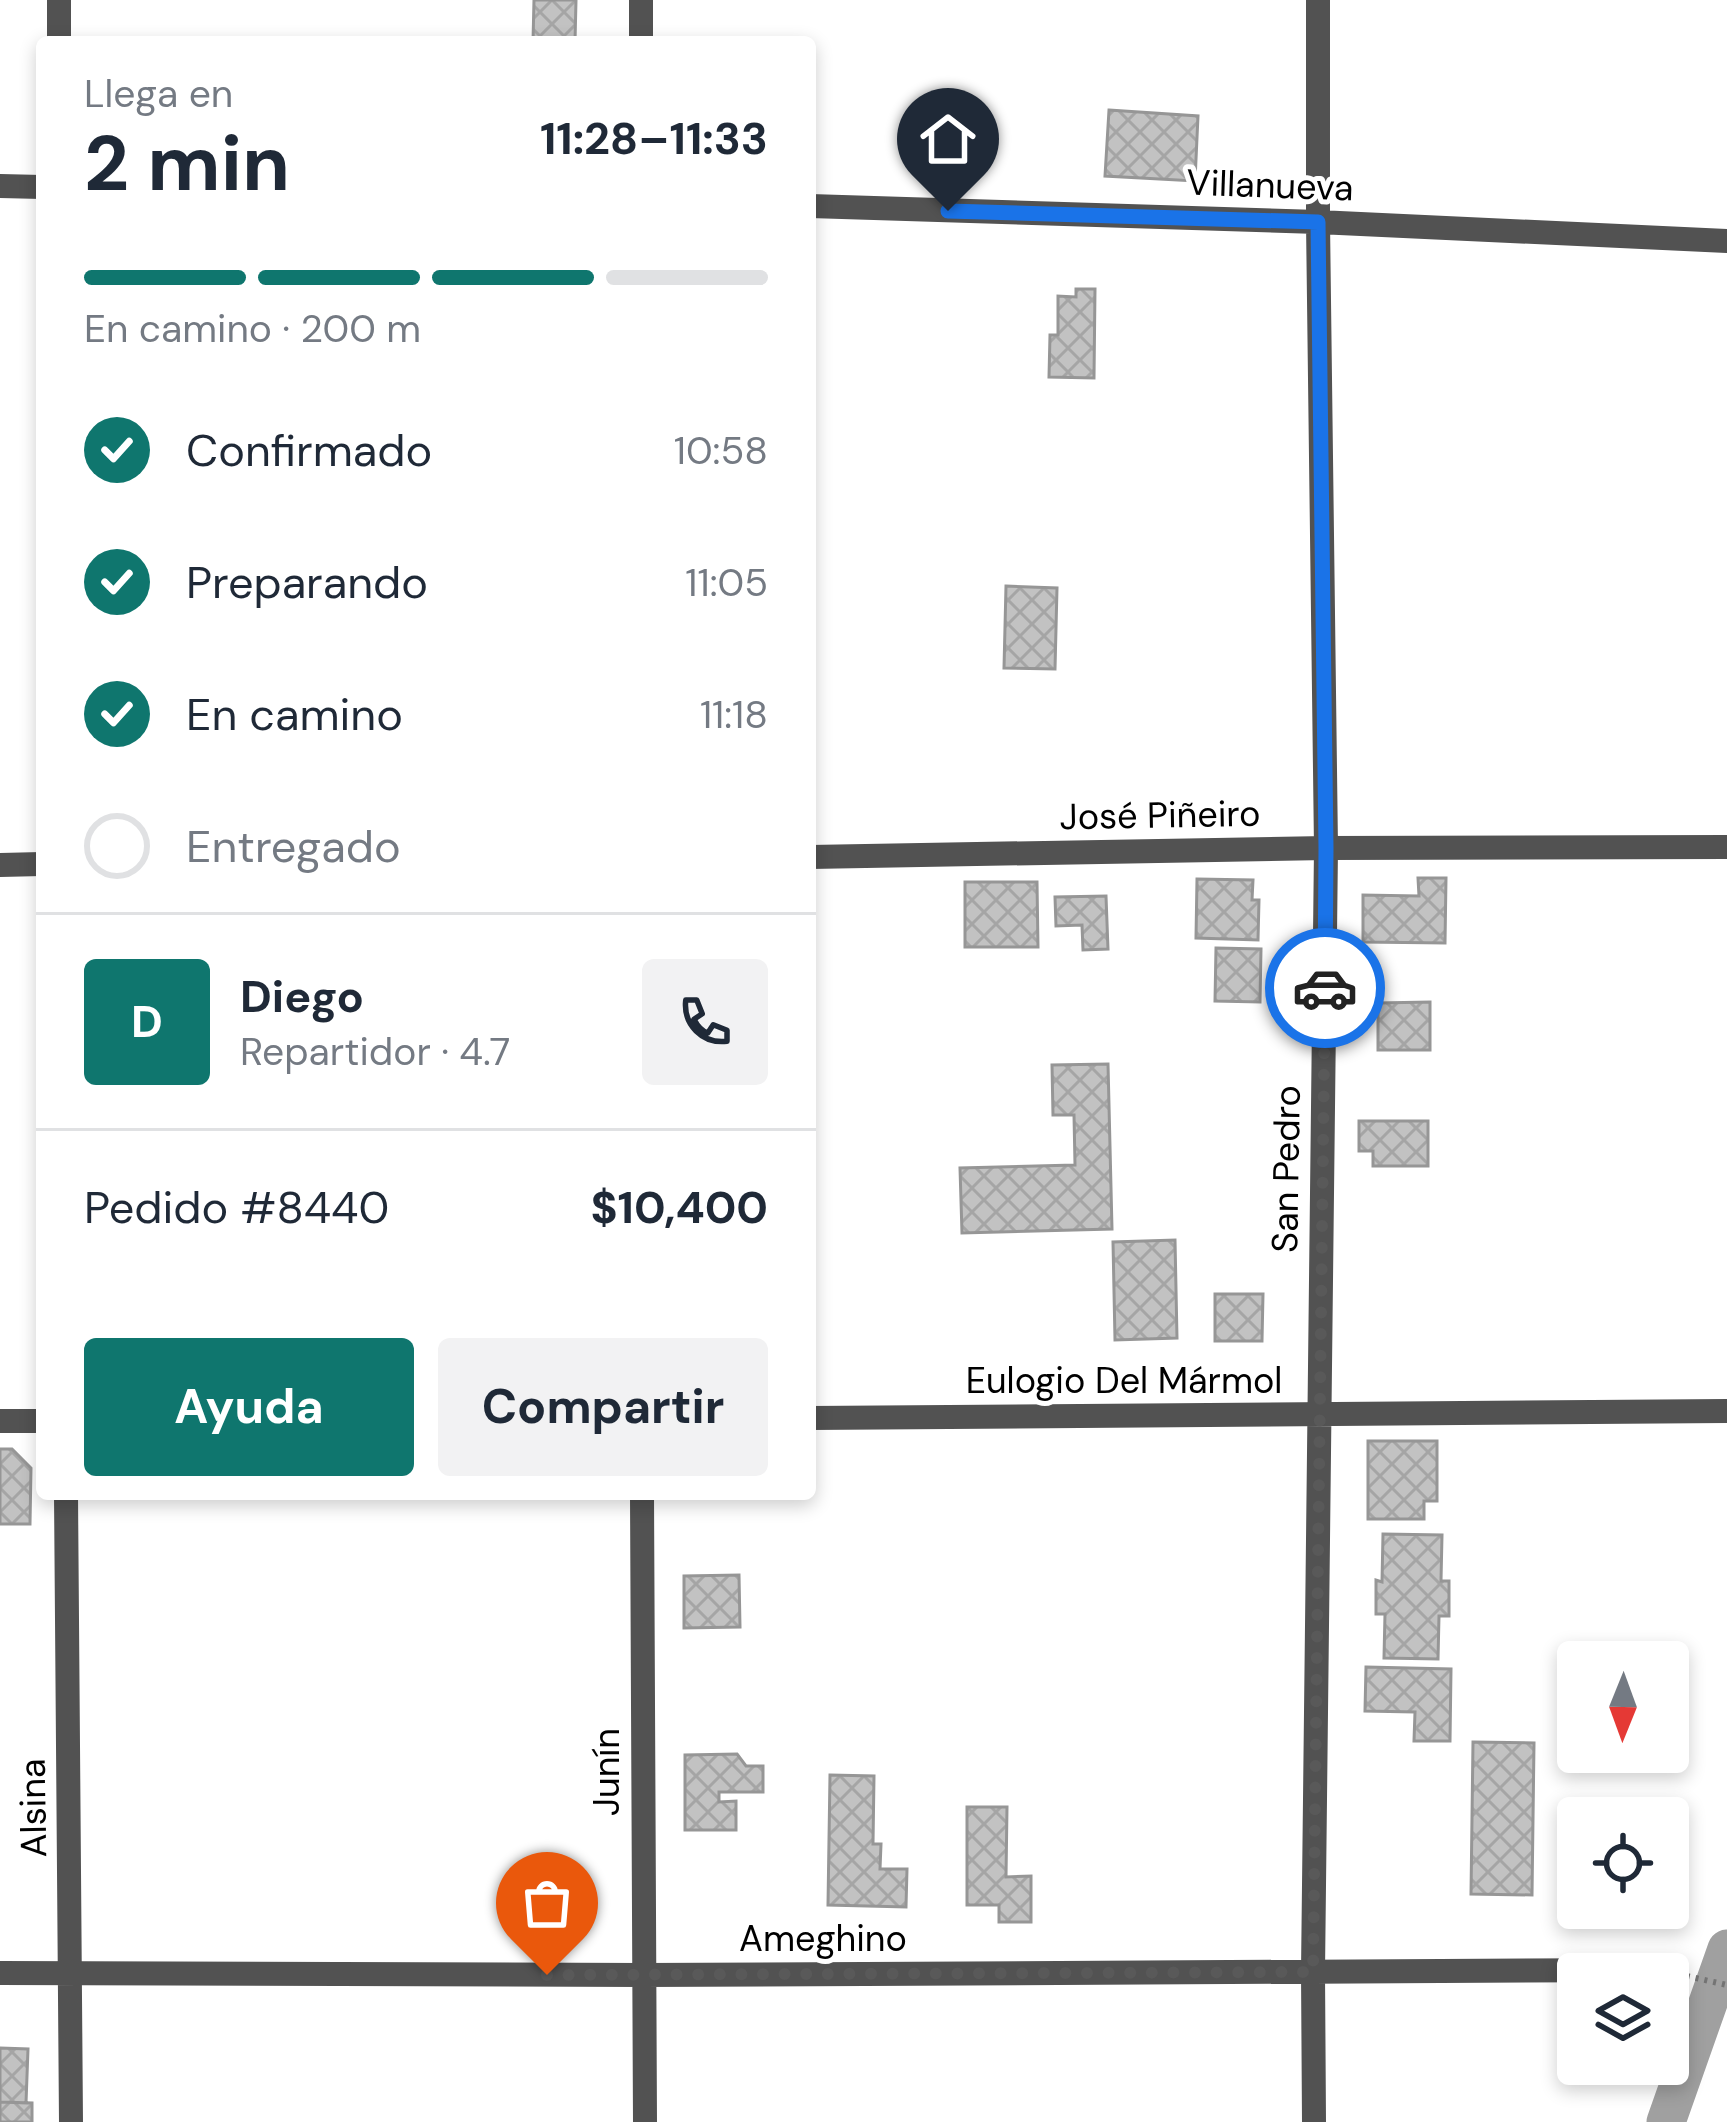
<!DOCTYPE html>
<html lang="es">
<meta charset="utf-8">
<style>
:root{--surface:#fff;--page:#f2f2f3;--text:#1f2937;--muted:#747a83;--line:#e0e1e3;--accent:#0f766e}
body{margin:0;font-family:"DM Sans",sans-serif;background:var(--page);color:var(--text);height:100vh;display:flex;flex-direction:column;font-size:45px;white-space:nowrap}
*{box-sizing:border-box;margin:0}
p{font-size:39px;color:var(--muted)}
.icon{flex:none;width:66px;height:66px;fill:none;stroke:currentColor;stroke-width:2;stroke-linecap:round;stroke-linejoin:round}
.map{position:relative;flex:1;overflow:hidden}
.panel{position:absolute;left:36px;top:36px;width:780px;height:1464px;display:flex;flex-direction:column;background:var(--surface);border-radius:12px;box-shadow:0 6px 18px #0003}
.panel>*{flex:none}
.needle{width:78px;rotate:181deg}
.fabs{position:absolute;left:1557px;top:1641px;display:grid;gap:24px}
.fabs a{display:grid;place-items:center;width:132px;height:132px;border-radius:12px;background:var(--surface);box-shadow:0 6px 18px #0003;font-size:60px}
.pin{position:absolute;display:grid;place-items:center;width:102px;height:102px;color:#fff;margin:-123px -51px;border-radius:50% 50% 50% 0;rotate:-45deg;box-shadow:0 0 12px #0007}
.pin .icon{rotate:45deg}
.courier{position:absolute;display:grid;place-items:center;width:120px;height:120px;margin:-60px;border:9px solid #1a73e8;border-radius:50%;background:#fff;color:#222;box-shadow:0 3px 15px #0007}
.headline em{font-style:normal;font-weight:700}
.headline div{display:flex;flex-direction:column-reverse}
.headline{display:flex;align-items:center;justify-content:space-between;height:204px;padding:0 48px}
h1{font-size:78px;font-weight:700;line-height:90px}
.bar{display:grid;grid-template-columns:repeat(4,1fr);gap:18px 12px;align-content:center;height:144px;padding:0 48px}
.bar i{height:15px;border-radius:9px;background:var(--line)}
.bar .current{background:var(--accent)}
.bar p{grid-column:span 4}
.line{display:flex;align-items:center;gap:30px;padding:0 48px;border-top:3px solid var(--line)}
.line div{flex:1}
.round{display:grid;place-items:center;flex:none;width:126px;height:126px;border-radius:12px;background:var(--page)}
ol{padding:0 48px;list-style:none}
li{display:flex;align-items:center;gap:36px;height:132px}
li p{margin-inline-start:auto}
li .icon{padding:12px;border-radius:50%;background:var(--accent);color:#fff;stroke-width:4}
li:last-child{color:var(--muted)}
li i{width:66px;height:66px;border:6px solid var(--line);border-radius:50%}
.cta{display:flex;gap:24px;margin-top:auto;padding:24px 48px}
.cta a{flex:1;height:138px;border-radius:12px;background:var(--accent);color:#fff;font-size:48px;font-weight:700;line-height:138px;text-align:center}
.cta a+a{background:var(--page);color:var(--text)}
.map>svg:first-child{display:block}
</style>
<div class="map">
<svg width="1727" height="2122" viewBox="0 0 1727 2122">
<defs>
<pattern id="building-cross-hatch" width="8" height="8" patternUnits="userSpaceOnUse" patternTransform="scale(3)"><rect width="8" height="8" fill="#c2c2c2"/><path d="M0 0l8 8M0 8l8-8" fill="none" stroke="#a5a5a5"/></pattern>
</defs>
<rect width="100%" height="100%" fill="#fff"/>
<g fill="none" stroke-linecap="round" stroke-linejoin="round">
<path stroke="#a0a0a0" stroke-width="39" d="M 1666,2122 L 1727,1949"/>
</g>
<path fill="url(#building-cross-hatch)" stroke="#969696" stroke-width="3" d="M 534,0 L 576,0 L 575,42 L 533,42 Z
M 1109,110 L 1198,116 L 1195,181 L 1105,176 Z
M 1076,289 L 1095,289 L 1094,378 L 1049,377 L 1050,335 L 1058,335 L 1058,296 L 1076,297 Z
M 1006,586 L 1057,588 L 1055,669 L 1004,668 Z
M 1418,878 L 1446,878 L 1445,943 L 1363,942 L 1363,895 L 1419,896 Z
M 1197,879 L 1253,880 L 1252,900 L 1259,900 L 1258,940 L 1196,938 Z
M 965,882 L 1037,882 L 1038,947 L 965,947 Z
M 1106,896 L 1108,949 L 1083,950 L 1082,925 L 1056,926 L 1055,897 Z
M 1216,948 L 1261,949 L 1260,1002 L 1215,1001 Z
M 1430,1002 L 1430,1050 L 1378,1050 L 1378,1003 Z
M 1108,1064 L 1112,1229 L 962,1233 L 960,1168 L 1075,1165 L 1074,1115 L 1053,1115 L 1052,1065 Z
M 1359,1121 L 1428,1121 L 1428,1166 L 1373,1166 L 1373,1151 L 1359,1151 Z
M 1175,1240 L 1177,1338 L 1115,1340 L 1113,1242 Z
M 1215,1294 L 1263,1294 L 1262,1341 L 1215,1341 Z
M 1368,1441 L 1437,1441 L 1437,1501 L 1424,1501 L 1424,1519 L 1368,1519 Z
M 0,1449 L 12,1449 L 31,1468 L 30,1524 L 0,1524 Z
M 1383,1534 L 1442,1535 L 1441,1581 L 1449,1581 L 1449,1616 L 1439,1616 L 1438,1659 L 1384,1658 L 1385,1614 L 1376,1614 L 1376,1580 L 1382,1582 Z
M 739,1575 L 740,1627 L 684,1628 L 684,1576 Z
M 1366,1667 L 1451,1669 L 1450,1741 L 1414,1741 L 1415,1712 L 1365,1711 Z
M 1473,1742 L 1534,1743 L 1532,1895 L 1471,1894 Z
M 737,1754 L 746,1766 L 763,1766 L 763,1792 L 719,1792 L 719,1802 L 736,1801 L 736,1830 L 685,1830 L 685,1755 Z
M 830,1775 L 874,1776 L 873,1844 L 881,1844 L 880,1869 L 907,1869 L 906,1907 L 828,1905 Z
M 967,1807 L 1007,1807 L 1006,1877 L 1031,1876 L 1031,1922 L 999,1922 L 999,1905 L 967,1905 Z
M 0,2048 L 28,2049 L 26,2103 L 0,2102 Z
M 0,2102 L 32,2103 L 32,2122 L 0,2122 Z"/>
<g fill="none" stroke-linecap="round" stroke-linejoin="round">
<path stroke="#747474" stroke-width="6" stroke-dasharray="3 6" stroke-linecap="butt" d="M 1678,1974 L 1727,1985"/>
<path stroke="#525252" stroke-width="24" d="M 59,0 L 59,42
M 641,0 L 641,42
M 0,186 L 42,187
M 810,206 L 1318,222 L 1727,241
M 810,857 L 1326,848 L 1727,847
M 0,865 L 42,864
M 810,1418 L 1727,1411
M 0,1421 L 42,1421
M 66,1494 L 71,2122
M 642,1494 L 645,2122
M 0,1973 L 643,1975 L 1647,1970
M 1314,2122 L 1313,1972 L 1326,848 L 1318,222 L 1318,0"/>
</g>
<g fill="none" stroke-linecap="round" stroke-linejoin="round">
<path stroke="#595959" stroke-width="12" stroke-dasharray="0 21.6" d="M 547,1975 L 1313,1972 L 1325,988"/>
<path stroke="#1a73e8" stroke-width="15" d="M 948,211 L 1318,222 L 1326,848 L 1325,988"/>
</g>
<g text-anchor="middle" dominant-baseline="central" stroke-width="10" stroke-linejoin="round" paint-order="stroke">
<g font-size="36" fill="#000" stroke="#fff">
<text transform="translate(1270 185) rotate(2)">Villanueva</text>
<text transform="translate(1160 815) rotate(-1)">José Piñeiro</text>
<text transform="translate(1286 1169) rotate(-89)">San Pedro</text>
<text x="1124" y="1380">Eulogio Del Mármol</text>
<text transform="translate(606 1772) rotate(-90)">Junín</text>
<text transform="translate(33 1808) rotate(-91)">Alsina</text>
<text x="823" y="1938">Ameghino</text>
</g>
</g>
</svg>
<div class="fabs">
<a><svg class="needle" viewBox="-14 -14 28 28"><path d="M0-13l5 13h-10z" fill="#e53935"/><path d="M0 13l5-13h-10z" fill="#747a83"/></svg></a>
<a><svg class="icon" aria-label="locate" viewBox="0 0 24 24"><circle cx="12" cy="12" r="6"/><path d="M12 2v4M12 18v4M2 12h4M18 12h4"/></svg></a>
<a><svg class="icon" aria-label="layers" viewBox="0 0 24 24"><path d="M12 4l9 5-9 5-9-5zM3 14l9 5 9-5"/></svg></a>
</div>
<div class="pin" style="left:547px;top:1975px;background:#ea580c"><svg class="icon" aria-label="bag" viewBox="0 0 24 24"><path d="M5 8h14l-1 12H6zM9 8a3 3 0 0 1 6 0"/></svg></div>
<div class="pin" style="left:948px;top:211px;background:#1f2937"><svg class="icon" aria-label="home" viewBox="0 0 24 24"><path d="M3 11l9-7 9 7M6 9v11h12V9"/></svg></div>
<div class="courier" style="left:1325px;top:988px"><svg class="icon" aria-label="car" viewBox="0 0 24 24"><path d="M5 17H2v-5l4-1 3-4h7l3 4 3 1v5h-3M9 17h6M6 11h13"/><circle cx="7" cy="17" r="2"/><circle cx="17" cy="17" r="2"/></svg></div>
<section class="panel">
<div class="headline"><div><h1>2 min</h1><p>Llega en</p></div><em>11:28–11:33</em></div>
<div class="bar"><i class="current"></i><i class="current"></i><i class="current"></i><i></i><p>En camino · 200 m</p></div>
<ol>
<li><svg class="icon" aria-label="check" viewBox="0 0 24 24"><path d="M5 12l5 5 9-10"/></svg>Confirmado<p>10:58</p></li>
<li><svg class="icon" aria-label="check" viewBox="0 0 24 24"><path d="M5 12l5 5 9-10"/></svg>Preparando<p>11:05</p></li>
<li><svg class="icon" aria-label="check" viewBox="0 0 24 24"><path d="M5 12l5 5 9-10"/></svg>En camino<p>11:18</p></li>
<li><i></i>Entregado</li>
</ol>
<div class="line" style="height:216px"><b class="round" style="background:var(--accent);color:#fff">D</b><div><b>Diego</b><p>Repartidor · 4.7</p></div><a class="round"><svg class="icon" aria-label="phone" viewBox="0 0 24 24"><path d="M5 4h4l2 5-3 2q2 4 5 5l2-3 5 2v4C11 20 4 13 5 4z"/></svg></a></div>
<div class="line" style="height:156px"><div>Pedido #8440</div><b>$10,400</b></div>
<div class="cta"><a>Ayuda</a><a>Compartir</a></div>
</section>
</div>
